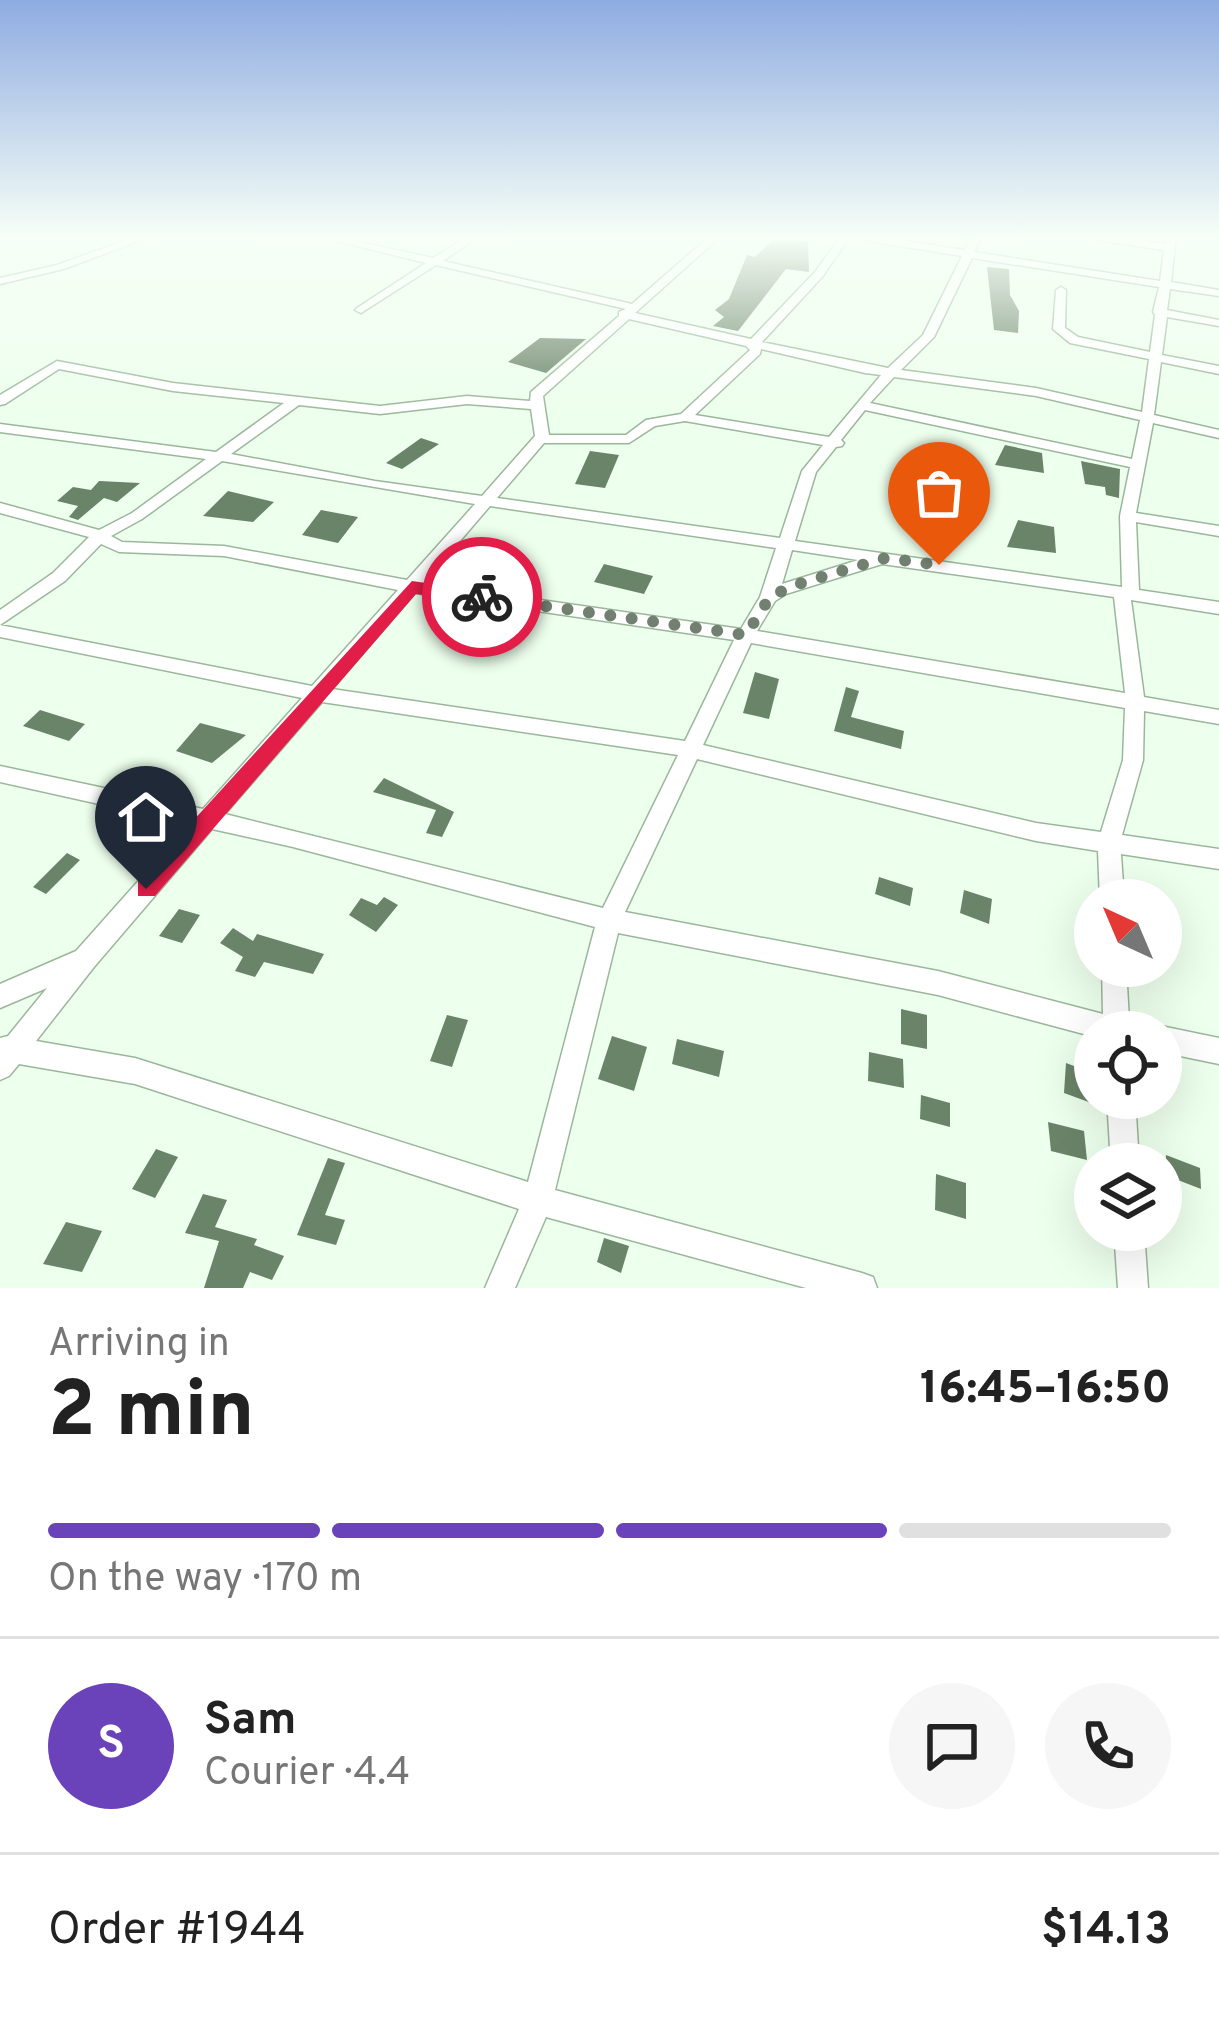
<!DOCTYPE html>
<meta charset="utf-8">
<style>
:root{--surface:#fff;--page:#f6f6f6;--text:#222;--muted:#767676;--line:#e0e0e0;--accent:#6a42ba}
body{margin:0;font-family:Overpass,sans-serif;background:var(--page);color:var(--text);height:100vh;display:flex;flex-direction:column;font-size:45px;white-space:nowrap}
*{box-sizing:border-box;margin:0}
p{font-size:39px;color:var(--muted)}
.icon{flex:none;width:66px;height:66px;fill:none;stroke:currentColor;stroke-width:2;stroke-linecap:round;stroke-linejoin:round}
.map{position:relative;height:1288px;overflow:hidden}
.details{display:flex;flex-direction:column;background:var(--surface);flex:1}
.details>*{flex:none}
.needle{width:78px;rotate:316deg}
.tools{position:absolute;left:1074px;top:879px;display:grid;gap:24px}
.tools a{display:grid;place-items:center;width:108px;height:108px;border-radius:50%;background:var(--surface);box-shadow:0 12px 48px #0002;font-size:60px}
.pin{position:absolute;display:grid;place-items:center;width:102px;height:102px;color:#fff;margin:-123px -51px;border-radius:50% 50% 50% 0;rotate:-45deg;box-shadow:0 0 12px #0007}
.pin .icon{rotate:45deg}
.courier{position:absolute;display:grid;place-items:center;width:120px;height:120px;margin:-60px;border:9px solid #e11d48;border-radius:50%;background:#fff;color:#222;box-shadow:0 3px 15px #0007}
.head em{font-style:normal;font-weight:800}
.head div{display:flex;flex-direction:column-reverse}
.head{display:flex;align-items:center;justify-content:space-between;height:204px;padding:0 48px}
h1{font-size:78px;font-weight:800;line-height:90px}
.bar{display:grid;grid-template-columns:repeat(4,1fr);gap:18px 12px;align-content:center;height:144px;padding:0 48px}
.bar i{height:15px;border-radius:9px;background:var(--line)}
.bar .on{background:var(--accent)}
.bar p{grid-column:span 4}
.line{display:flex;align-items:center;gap:30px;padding:0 48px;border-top:3px solid var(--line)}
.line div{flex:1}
.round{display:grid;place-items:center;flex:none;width:126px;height:126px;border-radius:63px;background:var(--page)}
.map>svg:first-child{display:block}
</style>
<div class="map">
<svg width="1219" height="1288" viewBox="0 0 1219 1288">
<rect width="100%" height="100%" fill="#edffed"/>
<path fill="#6a8469" d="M 774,239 L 808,241 L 809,272 L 786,269 L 738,331 L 713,326 L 724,317 L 715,310 L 729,299 L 747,255 L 755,257 Z
M 987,267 L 1009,269 L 1010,295 L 1019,311 L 1018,333 L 994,330 Z
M 540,338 L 586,339 L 546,373 L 508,362 Z
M 421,438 L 439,444 L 402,469 L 386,463 Z
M 1005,445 L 1042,453 L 1044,473 L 995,465 Z
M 590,451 L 619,455 L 605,488 L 575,484 Z
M 1081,461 L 1120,469 L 1119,498 L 1106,495 L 1105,487 L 1085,484 Z
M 99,481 L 140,483 L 117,502 L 104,498 L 78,520 L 69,517 L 78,506 L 57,501 L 73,487 L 91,490 Z
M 228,491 L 274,502 L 253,522 L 203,516 Z
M 321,510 L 358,517 L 338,543 L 302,535 Z
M 1018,520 L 1054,527 L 1056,553 L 1007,547 Z
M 604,564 L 653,576 L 644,594 L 594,582 Z
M 755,672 L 779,679 L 769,719 L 743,713 Z
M 846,687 L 859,691 L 851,717 L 904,731 L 901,749 L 834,731 Z
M 40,710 L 85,724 L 69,741 L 23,726 Z
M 200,723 L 246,735 L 212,763 L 176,751 Z
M 384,778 L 454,812 L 442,837 L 426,833 L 436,810 L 373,792 Z
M 67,853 L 80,860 L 46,894 L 33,887 Z
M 879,877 L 913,888 L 910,906 L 875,894 Z
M 964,890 L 992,899 L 989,924 L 960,913 Z
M 384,897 L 398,905 L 376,932 L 349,915 L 361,898 L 377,905 Z
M 179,909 L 200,915 L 182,943 L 159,936 Z
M 233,928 L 253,941 L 257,934 L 324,954 L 313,974 L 264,962 L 255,977 L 235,971 L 243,957 L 220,943 Z
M 901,1009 L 927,1015 L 927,1049 L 901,1044 Z
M 447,1015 L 468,1020 L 452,1067 L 430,1061 Z
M 612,1036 L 647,1047 L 634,1091 L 598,1079 Z
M 677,1039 L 724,1051 L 719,1077 L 672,1064 Z
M 869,1052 L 903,1059 L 904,1088 L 868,1081 Z
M 1066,1063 L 1095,1074 L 1094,1104 L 1064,1093 Z
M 921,1095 L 950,1103 L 950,1127 L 920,1119 Z
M 1048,1122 L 1084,1131 L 1087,1160 L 1051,1151 Z
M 156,1149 L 178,1157 L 155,1198 L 132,1189 Z
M 1166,1155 L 1200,1168 L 1201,1189 L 1165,1175 Z
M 328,1158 L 345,1163 L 325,1215 L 345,1220 L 336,1245 L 297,1235 Z
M 936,1174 L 966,1183 L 966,1219 L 935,1210 Z
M 203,1194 L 227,1200 L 215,1227 L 257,1239 L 254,1245 L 284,1256 L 272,1280 L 250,1272 L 243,1288 L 204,1288 L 219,1241 L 185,1233 Z
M 66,1222 L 102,1231 L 82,1272 L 43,1264 Z
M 604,1238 L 629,1246 L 621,1273 L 597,1262 Z"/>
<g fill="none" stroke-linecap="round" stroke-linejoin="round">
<g stroke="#9bb79b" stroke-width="3">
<path id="street" d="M 138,236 L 152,236 L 64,269 L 0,284 L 0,278 L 57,265 Z
M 316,236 L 333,236 L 433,258 L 468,236 L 479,236 L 443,261 L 632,304 L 710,236 L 721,236 L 635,313 L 751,339 L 815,272 L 841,236 L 870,236 L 965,250 L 972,236 L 982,236 L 974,252 L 1160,281 L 1164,250 L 1070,236 L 1096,236 L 1165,244 L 1166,236 L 1176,236 L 1171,282 L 1219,290 L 1219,296 L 1170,289 L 1167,310 L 1219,320 L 1219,326 L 1167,317 L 1162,355 L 1219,366 L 1219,374 L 1161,362 L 1154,415 L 1219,430 L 1219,438 L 1153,423 L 1136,513 L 1219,526 L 1219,536 L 1136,522 L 1139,590 L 1219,602 L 1219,614 L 1131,600 L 1144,697 L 1219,710 L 1219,724 L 1144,711 L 1143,760 L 1122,835 L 1219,849 L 1219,869 L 1121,854 L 1124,900 L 1100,900 L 1098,851 L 1036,841 L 697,759 L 625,912 L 938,971 L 1103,1014 L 1102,966 L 1126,966 L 1129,1021 L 1137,1032 L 1095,1032 L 1095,1037 L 938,995 L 618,933 L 555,1190 L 862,1273 L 873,1277 L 877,1288 L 806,1288 L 546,1217 L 515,1288 L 485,1288 L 519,1209 L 135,1084 L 19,1064 L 9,1076 L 0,1080 L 0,1038 L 8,1036 L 47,988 L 0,1008 L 0,984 L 76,951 L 189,824 L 0,782 L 0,766 L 203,809 L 302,698 L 0,637 L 0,610 L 53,573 L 89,537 L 0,513 L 0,503 L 99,530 L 132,513 L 206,459 L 0,432 L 0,424 L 216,452 L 284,403 L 173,391 L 59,369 L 5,404 L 0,405 L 0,395 L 57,361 L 173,383 L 380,406 L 467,396 L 530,401 L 531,392 L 619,316 L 619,312 L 626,309 L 436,265 L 361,313 L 355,310 L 357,308 L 426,263 ZM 849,238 L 962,256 L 923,335 L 888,368 L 762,342 L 823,276 ZM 972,258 L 1159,287 L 1153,312 L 1155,315 L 1150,352 L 1078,337 L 1065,328 L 1066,290 L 1061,287 L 1056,290 L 1053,329 L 1070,343 L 1149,359 L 1142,412 L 1036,388 L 901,370 L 934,337 ZM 629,319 L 746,346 L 750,350 L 681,414 L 646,420 L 626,435 L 549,435 L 543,396 ZM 761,349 L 865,373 L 881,375 L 829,437 L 695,415 L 760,354 ZM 894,377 L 1036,396 L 1140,420 L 1132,459 L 870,403 ZM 467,404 L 531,409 L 535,436 L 482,496 L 375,481 L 231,454 L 299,405 L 380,414 ZM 865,410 L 1130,467 L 1120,516 L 1122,587 L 795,541 L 816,472 L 836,447 L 842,446 L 844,443 L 841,440 ZM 685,421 L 823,445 L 802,471 L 780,538 L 497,498 L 544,443 L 629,443 L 655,426 ZM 222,461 L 475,504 L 407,580 L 224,546 L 122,542 L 111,536 L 142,519 ZM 490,506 L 776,548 L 760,597 L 741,629 L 424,583 ZM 101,544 L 119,552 L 224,556 L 398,590 L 312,686 L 0,625 L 65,581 ZM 792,550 L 858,560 L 782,584 ZM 882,564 L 1114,597 L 1125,693 L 757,631 L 775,601 L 786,594 ZM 415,593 L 734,640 L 685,741 L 332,689 ZM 751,643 L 1125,708 L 1123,760 L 1101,832 L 1036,823 L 703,745 ZM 322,702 L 678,755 L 603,908 L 225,814 ZM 212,829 L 293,847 L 595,927 L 528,1182 L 135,1058 L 36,1041 L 94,967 Z
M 1161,1026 L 1219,1038 L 1219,1064 L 1161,1052 L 1161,1032 L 1151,1032 Z
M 1107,1098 L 1135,1098 L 1139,1164 L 1111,1164 Z
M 1114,1230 L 1144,1230 L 1148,1288 L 1118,1288 Z"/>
</g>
<use href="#street" fill="#fff" fill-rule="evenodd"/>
</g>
<linearGradient id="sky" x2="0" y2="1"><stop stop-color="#8face1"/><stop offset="0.57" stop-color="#f7fff7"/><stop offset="1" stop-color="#f7fff7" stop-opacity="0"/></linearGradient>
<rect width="1219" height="416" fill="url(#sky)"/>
<path fill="#e11d48" d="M 412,581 L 482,591 L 491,597 L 482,603 L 416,594 L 155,896 L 138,896 L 138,881 Z"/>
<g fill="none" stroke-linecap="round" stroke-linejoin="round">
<path stroke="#728072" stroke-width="12" stroke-dasharray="0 21.6" d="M 482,597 L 746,635 L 770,597 L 792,586 L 885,558 L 939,565"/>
</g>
</svg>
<div class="tools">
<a><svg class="needle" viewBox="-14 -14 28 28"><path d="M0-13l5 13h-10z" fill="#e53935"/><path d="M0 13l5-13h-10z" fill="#767676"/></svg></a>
<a><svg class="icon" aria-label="locate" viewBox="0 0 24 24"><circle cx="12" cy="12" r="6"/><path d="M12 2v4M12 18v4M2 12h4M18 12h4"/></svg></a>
<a><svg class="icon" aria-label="layers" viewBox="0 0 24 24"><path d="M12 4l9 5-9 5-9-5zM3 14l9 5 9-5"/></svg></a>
</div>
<div class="pin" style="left:939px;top:565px;background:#ea580c"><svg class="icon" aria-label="bag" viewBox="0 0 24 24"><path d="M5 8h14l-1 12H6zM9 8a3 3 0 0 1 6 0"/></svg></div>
<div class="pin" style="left:146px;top:889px;background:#1f2937"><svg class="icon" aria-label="home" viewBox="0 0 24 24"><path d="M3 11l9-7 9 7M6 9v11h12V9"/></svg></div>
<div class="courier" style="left:482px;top:597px"><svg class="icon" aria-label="bike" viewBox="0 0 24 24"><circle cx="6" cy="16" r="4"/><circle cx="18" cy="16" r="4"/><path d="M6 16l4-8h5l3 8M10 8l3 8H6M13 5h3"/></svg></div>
</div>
<section class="details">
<div class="head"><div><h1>2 min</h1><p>Arriving in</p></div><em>16:45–16:50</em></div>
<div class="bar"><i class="on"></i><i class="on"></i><i class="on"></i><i></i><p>On the way · 170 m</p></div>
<div class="line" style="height:216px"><b class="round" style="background:var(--accent);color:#fff">S</b><div><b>Sam</b><p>Courier · 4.4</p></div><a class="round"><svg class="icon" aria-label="chat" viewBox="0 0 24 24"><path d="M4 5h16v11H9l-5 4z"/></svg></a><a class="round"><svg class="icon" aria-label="phone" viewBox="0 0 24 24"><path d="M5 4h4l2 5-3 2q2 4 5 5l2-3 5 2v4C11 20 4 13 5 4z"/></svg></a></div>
<div class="line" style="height:156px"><div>Order #1944</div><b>$14.13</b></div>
</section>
